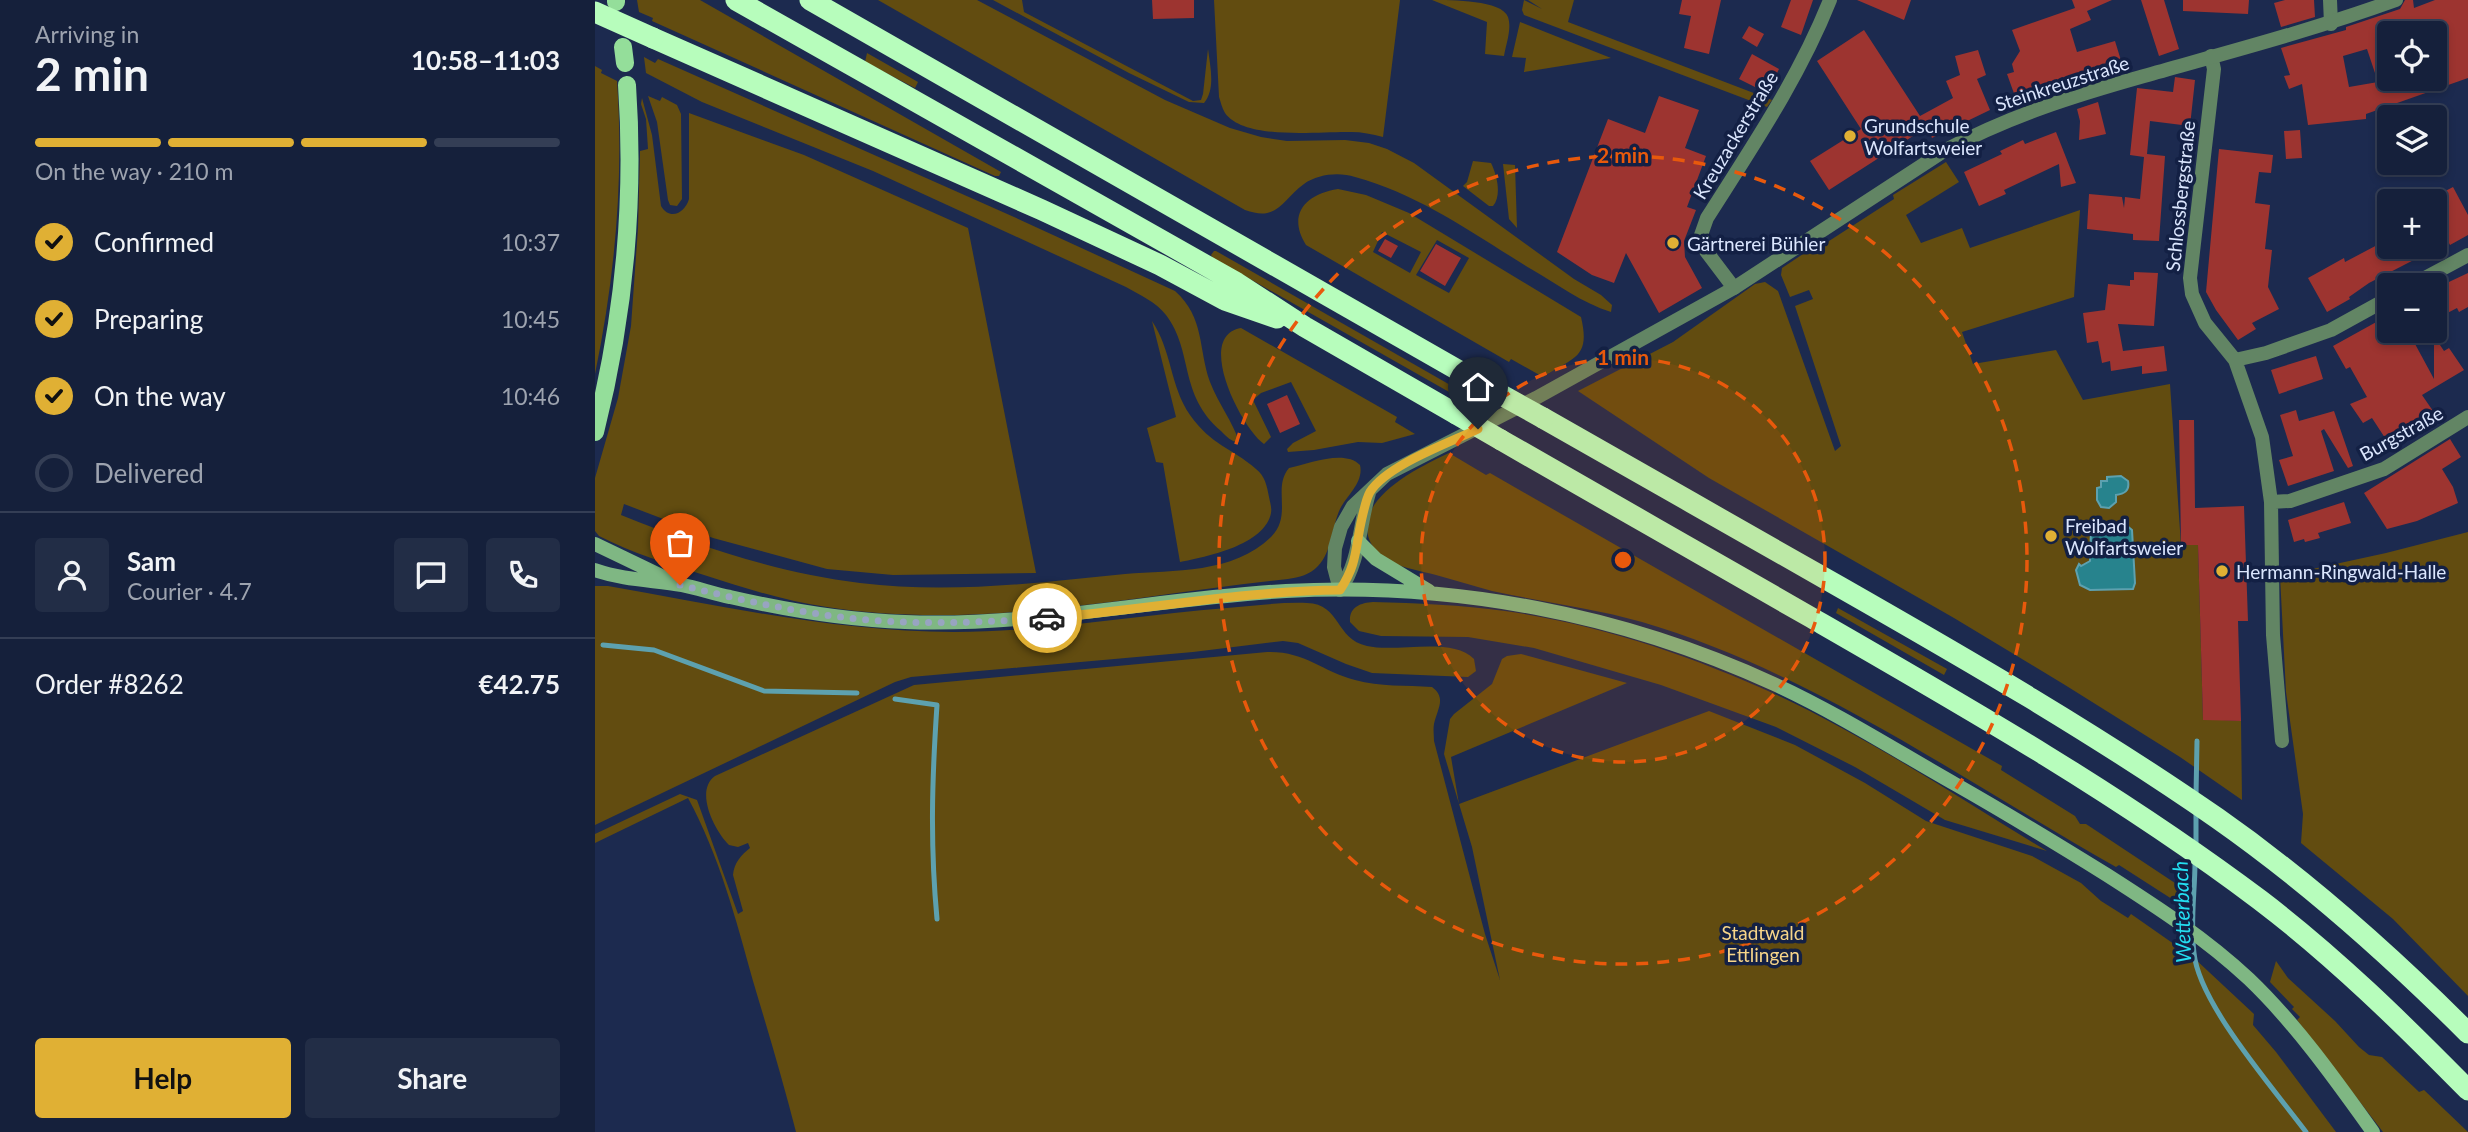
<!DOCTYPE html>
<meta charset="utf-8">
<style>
:root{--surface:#15203b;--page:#222d46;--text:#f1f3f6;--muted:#9da3af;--line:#343e55;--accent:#e0b034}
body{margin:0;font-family:Lato,sans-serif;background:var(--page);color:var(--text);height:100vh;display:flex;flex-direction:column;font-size:26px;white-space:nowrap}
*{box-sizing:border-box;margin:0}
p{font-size:23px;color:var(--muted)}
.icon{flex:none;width:38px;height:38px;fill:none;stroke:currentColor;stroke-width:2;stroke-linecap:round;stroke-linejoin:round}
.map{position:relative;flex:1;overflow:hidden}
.side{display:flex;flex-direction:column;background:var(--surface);width:595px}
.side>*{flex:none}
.fabs{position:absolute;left:1782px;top:21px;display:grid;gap:14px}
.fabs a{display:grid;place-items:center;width:70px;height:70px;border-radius:7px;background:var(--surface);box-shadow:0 4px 10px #0003,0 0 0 2px var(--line);font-size:35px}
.pin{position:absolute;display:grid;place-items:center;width:60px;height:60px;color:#fff;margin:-72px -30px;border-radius:50% 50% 50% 0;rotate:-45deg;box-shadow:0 0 7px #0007}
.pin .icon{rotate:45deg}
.courier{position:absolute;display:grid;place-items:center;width:70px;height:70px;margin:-35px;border:5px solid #e0b034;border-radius:50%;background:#fff;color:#222;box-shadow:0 2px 9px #0007}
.overview em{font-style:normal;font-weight:700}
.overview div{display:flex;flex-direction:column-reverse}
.overview{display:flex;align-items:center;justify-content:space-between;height:119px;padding:0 35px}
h1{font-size:46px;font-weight:700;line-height:52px}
.bar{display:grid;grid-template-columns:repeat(4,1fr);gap:10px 7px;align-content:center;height:84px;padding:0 35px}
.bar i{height:9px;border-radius:5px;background:var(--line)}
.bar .active{background:var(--accent)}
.bar p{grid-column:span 4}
.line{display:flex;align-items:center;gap:18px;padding:0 35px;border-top:2px solid var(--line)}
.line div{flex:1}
.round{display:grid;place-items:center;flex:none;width:74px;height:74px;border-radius:7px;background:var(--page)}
ol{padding:0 35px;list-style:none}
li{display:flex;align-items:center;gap:21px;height:77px}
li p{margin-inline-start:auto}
li .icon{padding:7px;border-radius:50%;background:var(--accent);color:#111;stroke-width:4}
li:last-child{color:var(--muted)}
li i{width:38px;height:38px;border:4px solid var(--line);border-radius:50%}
.button{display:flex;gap:14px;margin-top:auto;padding:14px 35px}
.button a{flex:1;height:80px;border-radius:7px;background:var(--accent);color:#111;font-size:28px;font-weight:700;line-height:80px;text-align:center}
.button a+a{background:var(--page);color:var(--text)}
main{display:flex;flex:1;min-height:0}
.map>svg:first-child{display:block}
</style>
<main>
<section class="side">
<div class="overview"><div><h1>2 min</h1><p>Arriving in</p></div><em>10:58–11:03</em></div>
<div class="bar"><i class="active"></i><i class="active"></i><i class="active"></i><i></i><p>On the way · 210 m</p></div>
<ol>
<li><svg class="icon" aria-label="check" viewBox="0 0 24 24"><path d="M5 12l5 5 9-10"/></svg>Confirmed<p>10:37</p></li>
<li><svg class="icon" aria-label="check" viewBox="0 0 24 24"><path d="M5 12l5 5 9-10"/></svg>Preparing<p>10:45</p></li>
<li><svg class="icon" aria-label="check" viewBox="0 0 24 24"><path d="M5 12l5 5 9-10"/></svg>On the way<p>10:46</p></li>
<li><i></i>Delivered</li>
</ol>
<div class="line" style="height:126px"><a class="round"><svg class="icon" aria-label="person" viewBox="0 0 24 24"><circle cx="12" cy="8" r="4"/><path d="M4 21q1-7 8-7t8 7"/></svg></a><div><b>Sam</b><p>Courier · 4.7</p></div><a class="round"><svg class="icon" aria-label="chat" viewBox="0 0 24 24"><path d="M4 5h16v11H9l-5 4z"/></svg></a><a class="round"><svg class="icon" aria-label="phone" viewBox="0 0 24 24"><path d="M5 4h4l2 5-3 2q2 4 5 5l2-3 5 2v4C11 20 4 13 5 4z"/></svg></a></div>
<div class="line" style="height:91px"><div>Order #8262</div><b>€42.75</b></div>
<div class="button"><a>Help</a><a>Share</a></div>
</section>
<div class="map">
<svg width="1873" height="1132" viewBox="0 0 1873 1132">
<rect width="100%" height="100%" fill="#1c2a4f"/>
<path fill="#624c10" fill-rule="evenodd" d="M 42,0 L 105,0 L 406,172 L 404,176 L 400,176 L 57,21 L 58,18 L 44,12 Z
M 283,0 L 382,0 L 570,100 L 635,128 L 666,137 L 692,141 L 750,140 L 774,143 L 792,149 L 819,163 L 979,279 L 1006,295 L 1017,305 L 1016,312 C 987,303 962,284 936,269 C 880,235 824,194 760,177 C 744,172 723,174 709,184 C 687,200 683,222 650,210 Z
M 398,0 L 427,0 L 429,12 L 598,101 L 606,100 L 608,94 L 613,49 C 615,66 621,89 609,103 L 594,102 L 534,73 Z
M 619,0 L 805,0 L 788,137 C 777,134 767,132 756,132 C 725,131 650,141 630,113 C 627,108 626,103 624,97 Z
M 837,0 C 857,0 907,0 913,17 C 917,29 911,44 909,56 L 890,54 L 892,22 Z
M 929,0 L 947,9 L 933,0 L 979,0 L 973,22 L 1177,100 L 1172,107 L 929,15 L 927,10 Z
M 925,22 L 1016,58 L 929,72 L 931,58 L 917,57 Z
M 272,53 L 323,82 L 320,88 L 270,62 Z
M 49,57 L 60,63 L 63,59 L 419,217 L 580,291 C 610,318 603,348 615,382 C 623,403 638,422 644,442 C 636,442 632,437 626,431 C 583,394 599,352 571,315 C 561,302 545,295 531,287 L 278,171 L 107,102 L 51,73 Z
M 0,66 L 7,70 L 6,73 L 22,81 C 29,180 20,276 0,374 Z
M 53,96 L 65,101 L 67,97 L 82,105 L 86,114 L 87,199 L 82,206 L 75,205 L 73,200 L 62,122 Z
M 47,98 L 57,135 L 66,206 C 75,221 90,213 94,199 L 94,113 L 209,155 L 373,228 L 441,573 L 298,575 L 232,569 L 118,538 L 29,504 L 26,515 C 103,546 183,573 265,583 C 353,594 442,583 530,574 C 579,570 638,574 676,537 C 698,515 677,488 694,468 C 714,464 749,449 765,465 C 769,482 752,495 745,509 C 737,526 737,552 723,566 C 715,575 704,577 693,579 C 540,595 386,631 232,607 C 190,601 149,588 109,575 C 73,564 37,553 4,536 L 0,531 L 0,478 L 23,398 L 36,326 L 43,228 L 45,151 L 53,149 L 51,119 L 46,104 Z
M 878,161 L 896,163 C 902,175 907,195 898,206 L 894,206 L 868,186 L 872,182 Z
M 1351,162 L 1364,182 L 1311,215 L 1326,243 L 1367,228 L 1375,248 L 1485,210 L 1479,297 L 1367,332 L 1378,364 L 1461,350 L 1488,400 L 1575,384 L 1586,545 L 1603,545 L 1608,719 L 1646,721 L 1647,800 L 1585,757 L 1470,685 L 1359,618 L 1114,478 L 983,391 L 1078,342 L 1160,284 L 1170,282 L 1183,291 L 1240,451 L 1246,446 L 1200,306 L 1218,299 L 1214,290 L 1195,297 L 1186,275 L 1187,268 L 1214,250 L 1217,252 L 1299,199 L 1298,195 Z
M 908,164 L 920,165 L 922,228 L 914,219 Z
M 743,189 L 771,195 L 814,213 L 986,317 C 996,359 978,357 948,377 L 916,359 L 914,362 L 711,245 C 692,215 710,194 743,189 ZM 787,232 L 826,252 L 815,273 L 778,252 ZM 842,240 L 874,258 L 854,293 L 821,275 Z
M 619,251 L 621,251 L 885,402 L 878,405 L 870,401 L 618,258 L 616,255 Z
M 557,321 C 577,351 575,386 595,415 C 617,446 636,447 661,469 C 670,476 672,486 674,497 C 675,502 677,508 676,513 C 670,545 611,557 585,562 L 568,463 L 561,462 L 552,428 L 581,417 Z
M 646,328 L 802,417 L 800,422 L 820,434 L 787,443 L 763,442 L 719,450 L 693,452 L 692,449 L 698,443 L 721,431 L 696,382 L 666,393 L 658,400 L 676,437 L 669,444 C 647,429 599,336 646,328 Z
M 854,453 L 891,475 L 895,473 L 928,492 L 1407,766 L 1406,770 L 1480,816 L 1485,824 L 1491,824 L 1586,887 L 1580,901 L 1524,865 L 1521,867 C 1367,780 1219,673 1047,622 C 998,608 947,602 897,591 C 878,586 860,580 841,575 C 826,571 809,568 795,562 C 786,558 778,549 774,539 C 760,497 825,467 854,453 Z
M 1873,532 L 1873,996 L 1798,919 L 1706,843 L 1708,814 L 1691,692 L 1685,576 L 1791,553 Z
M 0,586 L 13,586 C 128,606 241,632 359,632 C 450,632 541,615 632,608 C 658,606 685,602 712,603 C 746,604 740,639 772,646 C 802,653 857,636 879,659 L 881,671 L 873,677 L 777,673 L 751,664 L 703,643 L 688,641 L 598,652 L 316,677 L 300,682 L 0,825 Z
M 778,602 C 822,603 866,605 910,611 C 1004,624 1097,656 1182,695 C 1276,739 1364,798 1452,851 L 1350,820 L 1260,767 L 1181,727 L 1066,685 L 939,648 L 873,637 L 786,636 L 764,631 L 755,622 C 754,607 765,603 778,602 Z
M 1243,608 L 1352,669 L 1349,675 L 1241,613 Z
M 672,652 C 710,651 726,671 760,680 C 785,687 811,685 837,687 C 852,698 842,709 839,724 C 838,729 839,736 839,741 L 890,934 L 905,980 L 877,847 L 849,754 L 855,719 L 859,714 L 897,684 L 907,659 L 912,656 L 926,654 L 1032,683 L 856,757 L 864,804 L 1114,711 L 1200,745 L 1270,783 L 1331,821 L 1437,856 L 1486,883 L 1506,901 L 1533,918 L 1536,914 L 1599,958 L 1659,1014 L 1658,1025 L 1681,1052 L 1741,1132 L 201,1132 C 188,1081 173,1031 158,981 C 141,919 124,855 93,798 L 0,843 L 0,834 L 85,794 L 102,800 L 143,914 L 148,911 L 138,875 C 139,863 146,855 155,848 L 153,843 L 143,847 L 134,845 C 120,831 99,791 120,776 L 319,685 Z
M 1681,961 L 1693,978 L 1740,1021 L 1764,1047 L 1774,1055 L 1787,1057 L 1822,1090 L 1824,1092 L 1829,1090 L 1873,1132 L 1788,1132 L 1702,1020 L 1705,1017 L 1697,1009 L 1699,1007 L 1675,982 Z"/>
<path fill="#27838d" stroke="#5da1af" stroke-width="2" d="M 1526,476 L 1533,481 C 1535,491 1529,494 1521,495 L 1521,502 L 1514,508 L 1506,507 L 1502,500 L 1502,488 L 1506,487 L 1506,481 L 1512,481 L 1512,477 Z
M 1531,525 L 1537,530 L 1540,583 L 1538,589 L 1495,590 L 1485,585 L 1481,570 L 1484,564 L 1486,566 L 1495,561 L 1496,529 Z"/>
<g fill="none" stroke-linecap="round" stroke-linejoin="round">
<path stroke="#5da1af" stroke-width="5" d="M 8,645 L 59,650 L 169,691 L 262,693
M 300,699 L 342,705 C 337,779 335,844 342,919
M 1601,796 L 1602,741
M 1601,845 L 1601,809
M 1600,862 C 1600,891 1595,923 1599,953 C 1604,1004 1679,1089 1711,1132"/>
</g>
<path fill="#9d3430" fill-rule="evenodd" d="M 557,0 L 599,0 L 599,18 L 558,19 Z
M 1087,0 L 1126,0 L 1114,54 L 1089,48 L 1096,16 L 1084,14 Z
M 1196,0 L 1218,0 L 1206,35 L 1186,27 Z
M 1262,0 L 1316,0 L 1309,20 Z
M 1477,0 L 1517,0 L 1492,11 L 1496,20 L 1475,29 L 1482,52 L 1520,41 L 1528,67 L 1456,88 L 1454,85 L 1421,99 L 1412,74 L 1419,72 L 1417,64 L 1425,51 L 1417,30 L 1480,8 Z
M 1546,0 L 1569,0 L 1584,49 L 1564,56 Z
M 1588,0 L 1654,0 L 1653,14 L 1588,11 Z
M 1690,0 L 1719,0 L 1720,17 L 1686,27 L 1679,3 Z
M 1810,0 L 1818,0 L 1819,8 L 1840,0 L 1873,0 L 1873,78 L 1771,114 L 1771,119 L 1713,125 L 1707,84 L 1694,89 L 1689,76 L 1695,75 L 1686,48 L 1751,30 L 1751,27 L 1805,9 ZM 1794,33 L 1842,33 L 1852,56 L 1839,61 L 1839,79 L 1794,79 ZM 1772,49 L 1783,82 L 1754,87 L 1748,56 Z
M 1154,26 L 1169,34 L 1162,47 L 1147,38 Z
M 1269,30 L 1325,116 L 1358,98 L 1351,81 L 1365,75 L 1360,56 L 1383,50 L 1391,75 L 1382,79 L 1395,110 L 1337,138 L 1332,127 L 1234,190 L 1215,161 L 1266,129 L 1222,61 Z
M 1157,54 L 1184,69 L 1172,93 L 1144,79 Z
M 1580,77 L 1600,80 L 1595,126 L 1555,121 L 1552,154 L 1570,156 L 1564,241 L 1538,240 L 1538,234 L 1492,229 L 1494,194 L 1527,197 L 1529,208 L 1530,197 L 1545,199 L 1549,157 L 1535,155 L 1542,88 L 1578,92 Z
M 1064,96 L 1104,110 L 1090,148 L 1111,156 L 1092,207 L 1101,210 L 1089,241 L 1090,257 L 1107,288 L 1064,313 L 1031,253 L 1019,283 L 997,275 L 962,252 L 1013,119 L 1050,133 Z
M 1503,102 L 1511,134 L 1484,140 L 1485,121 L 1482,109 Z
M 1705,130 L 1707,158 L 1691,159 L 1689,131 Z
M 1461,132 L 1481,183 L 1466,187 L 1464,164 L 1409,190 L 1411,194 L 1384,206 L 1369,172 L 1407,154 L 1405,151 L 1428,140 L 1430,144 Z
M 1624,149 L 1678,155 L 1676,173 L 1664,172 L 1660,203 L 1675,205 L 1670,249 L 1677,250 L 1673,287 L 1684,309 L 1657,323 L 1661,329 L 1643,340 L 1621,310 L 1611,292 Z
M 1858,187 L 1873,215 L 1873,235 L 1855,245 L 1839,214 L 1839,197 Z
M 790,239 L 803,246 L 796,258 L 783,251 Z
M 1786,243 L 1788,247 L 1844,247 L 1774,283 L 1754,297 L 1755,299 L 1732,312 L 1713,278 L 1749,258 L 1750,262 Z
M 841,244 L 866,258 L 850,286 L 825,271 Z
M 1539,272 L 1563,273 L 1559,326 L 1523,324 L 1528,351 L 1569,346 L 1572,371 L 1547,374 L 1547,366 L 1516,371 L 1515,361 L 1507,363 L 1503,341 L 1492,343 L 1488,313 L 1510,310 L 1513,284 L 1535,286 L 1535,280 L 1539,280 Z
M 1873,273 L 1873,307 L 1864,312 L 1862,308 L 1839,320 L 1839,289 Z
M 1794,315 L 1794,331 L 1813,331 L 1839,379 L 1839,336 L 1849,351 L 1854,348 L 1869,370 L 1827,395 L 1838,411 L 1792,441 L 1777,418 L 1768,423 L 1755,404 L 1772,397 L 1755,367 L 1751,369 L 1738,346 Z
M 1721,356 L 1728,379 L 1684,394 L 1676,370 Z
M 692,395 L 705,424 L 685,433 L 672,404 Z
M 1701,410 L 1704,421 L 1739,411 L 1758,466 L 1753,468 L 1729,429 L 1726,431 L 1739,471 L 1693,486 L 1684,460 L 1698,456 L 1685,415 Z
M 1584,420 L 1599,420 L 1600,508 L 1649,506 L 1653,621 L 1643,621 L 1646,721 L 1608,720 L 1603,545 L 1586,545 Z
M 1855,439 L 1866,457 L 1847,469 L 1858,487 L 1863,503 L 1822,521 L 1792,529 L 1769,493 Z
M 1749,502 L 1756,523 L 1723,533 L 1725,538 L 1710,542 L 1709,539 L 1699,542 L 1693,520 Z"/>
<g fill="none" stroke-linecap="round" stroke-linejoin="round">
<path stroke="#628564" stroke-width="14" d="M 1735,0 L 1736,24
M 1616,56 L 1619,69 L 1595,278 L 1597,294 L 1610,323 L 1640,360 L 1667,437 L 1676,502 L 1678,635 L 1687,741
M 1817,285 L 1873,255
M 1139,288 L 1111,251 L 1106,235 L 1112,218 C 1157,147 1204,78 1235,0
M 1640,360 L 1671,353 L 1736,330 L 1794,298
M 1676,502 L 1695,501 L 1789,469 L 1873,417"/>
<path stroke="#628564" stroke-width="14" d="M 745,590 L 739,567 L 740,548 L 746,527 L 758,506 L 792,474 L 941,398 L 1139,288 L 1349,151 C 1414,116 1478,96 1549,76 C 1634,52 1718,30 1801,0
M 745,590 C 765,562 764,526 774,493"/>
<path stroke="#7fb783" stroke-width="14" d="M 763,541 L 781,559 L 834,591
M 0,544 L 77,581
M 0,570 C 29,580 57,580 87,585 C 103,588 119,594 135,597 C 192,610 251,620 310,622 C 438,627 563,598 691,591 C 859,582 1027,614 1179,684 C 1242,713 1300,750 1360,784 C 1411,813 1462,844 1512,875 C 1562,907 1610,938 1654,979 C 1701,1024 1740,1079 1778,1132"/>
<path stroke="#94de9a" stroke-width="18" d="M 21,0 L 21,2
M 28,47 L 30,63
M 0,432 C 29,318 40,202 32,85"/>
<path stroke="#b7fdbc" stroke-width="21" d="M 141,0 L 642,283 L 710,327 L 861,414
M 215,0 L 903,393
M 58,38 L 447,210 L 565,265 L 630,300 L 682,318
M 948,418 C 1047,474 1146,531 1245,587 C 1373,660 1501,734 1622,818 C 1712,881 1795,955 1873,1033
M 906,440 C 1010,499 1113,559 1217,618 C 1370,706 1524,794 1665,900 C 1740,957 1807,1023 1873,1090"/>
<path stroke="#b7fdbc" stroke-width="21" d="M 0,12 L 58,38
M 903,393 L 948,418
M 861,414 L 906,440"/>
</g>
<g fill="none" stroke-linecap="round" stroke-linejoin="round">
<path stroke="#98a4c1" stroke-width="7" stroke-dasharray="0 12.6" d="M 85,585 C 147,600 210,615 275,620 C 334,625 393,622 452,618"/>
<path stroke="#e0b034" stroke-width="9" d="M 452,618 C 550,610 646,591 745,590 C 763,563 760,547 767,518 C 769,510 771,499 775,492 C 792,465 854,443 883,429"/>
</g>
<circle cx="1028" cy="560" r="202" fill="#e8590c" fill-opacity=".12"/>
<g fill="none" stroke="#e8590c" stroke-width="3.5" stroke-dasharray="12 9">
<circle cx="1028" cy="560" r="202"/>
<circle cx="1028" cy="560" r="404"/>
</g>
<g fill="#e0b034" stroke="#132044" stroke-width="2.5">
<circle cx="1255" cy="136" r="7"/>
<circle cx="1078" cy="243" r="7"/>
<circle cx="1456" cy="536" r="7"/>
<circle cx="1627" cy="571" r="7"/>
</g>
<g text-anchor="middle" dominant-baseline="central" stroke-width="7" stroke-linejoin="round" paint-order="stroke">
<g font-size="19" fill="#dbe6fe" stroke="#132044">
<text transform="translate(1467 83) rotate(-18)">Steinkreuzstraße</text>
<text transform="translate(1140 135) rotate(-59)">Kreuzackerstraße</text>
<text transform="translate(1585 196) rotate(-84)">Schlossbergstraße</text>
<text transform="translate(1806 433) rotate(-29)">Burgstraße</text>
</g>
<g font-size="19" fill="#dbe6fe" stroke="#132044" text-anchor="start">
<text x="1269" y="125">Grundschule<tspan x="1269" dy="22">Wolfartsweier</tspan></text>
<text x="1092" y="243">Gärtnerei Bühler</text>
<text x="1470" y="525">Freibad<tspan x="1470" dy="22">Wolfartsweier</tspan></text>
<text x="1641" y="571">Hermann-Ringwald-Halle</text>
</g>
<g font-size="19" fill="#f7d589" stroke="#132044">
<text x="1168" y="932">Stadtwald<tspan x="1168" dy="22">Ettlingen</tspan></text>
</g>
<g font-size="21" font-style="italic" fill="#24def1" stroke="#132044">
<text transform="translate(1586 912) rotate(-92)">Wetterbach</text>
</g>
</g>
<circle cx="1028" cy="560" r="10" fill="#e8590c" stroke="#132044" stroke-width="3.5"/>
<g font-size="21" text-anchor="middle" font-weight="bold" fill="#e8590c" stroke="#132044" stroke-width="7" stroke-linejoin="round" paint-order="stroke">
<text x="1028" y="163">2 min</text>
<text x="1028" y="365">1 min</text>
</g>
</svg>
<div class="fabs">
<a><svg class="icon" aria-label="locate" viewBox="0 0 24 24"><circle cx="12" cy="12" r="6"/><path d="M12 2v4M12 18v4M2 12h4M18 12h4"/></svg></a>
<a><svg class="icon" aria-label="layers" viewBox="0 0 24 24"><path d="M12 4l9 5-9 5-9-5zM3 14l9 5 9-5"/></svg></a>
<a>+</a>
<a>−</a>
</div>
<div class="pin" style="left:85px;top:585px;background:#ea580c"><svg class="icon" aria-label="bag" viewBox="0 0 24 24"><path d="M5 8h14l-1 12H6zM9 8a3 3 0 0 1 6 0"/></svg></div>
<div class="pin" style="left:883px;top:429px;background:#1f2937"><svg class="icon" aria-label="home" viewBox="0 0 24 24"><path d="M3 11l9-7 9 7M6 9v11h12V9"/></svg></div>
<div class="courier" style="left:452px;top:618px"><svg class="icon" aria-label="car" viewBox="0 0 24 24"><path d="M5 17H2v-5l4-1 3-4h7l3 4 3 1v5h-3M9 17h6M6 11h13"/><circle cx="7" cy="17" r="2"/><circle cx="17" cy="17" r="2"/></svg></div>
</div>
</main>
